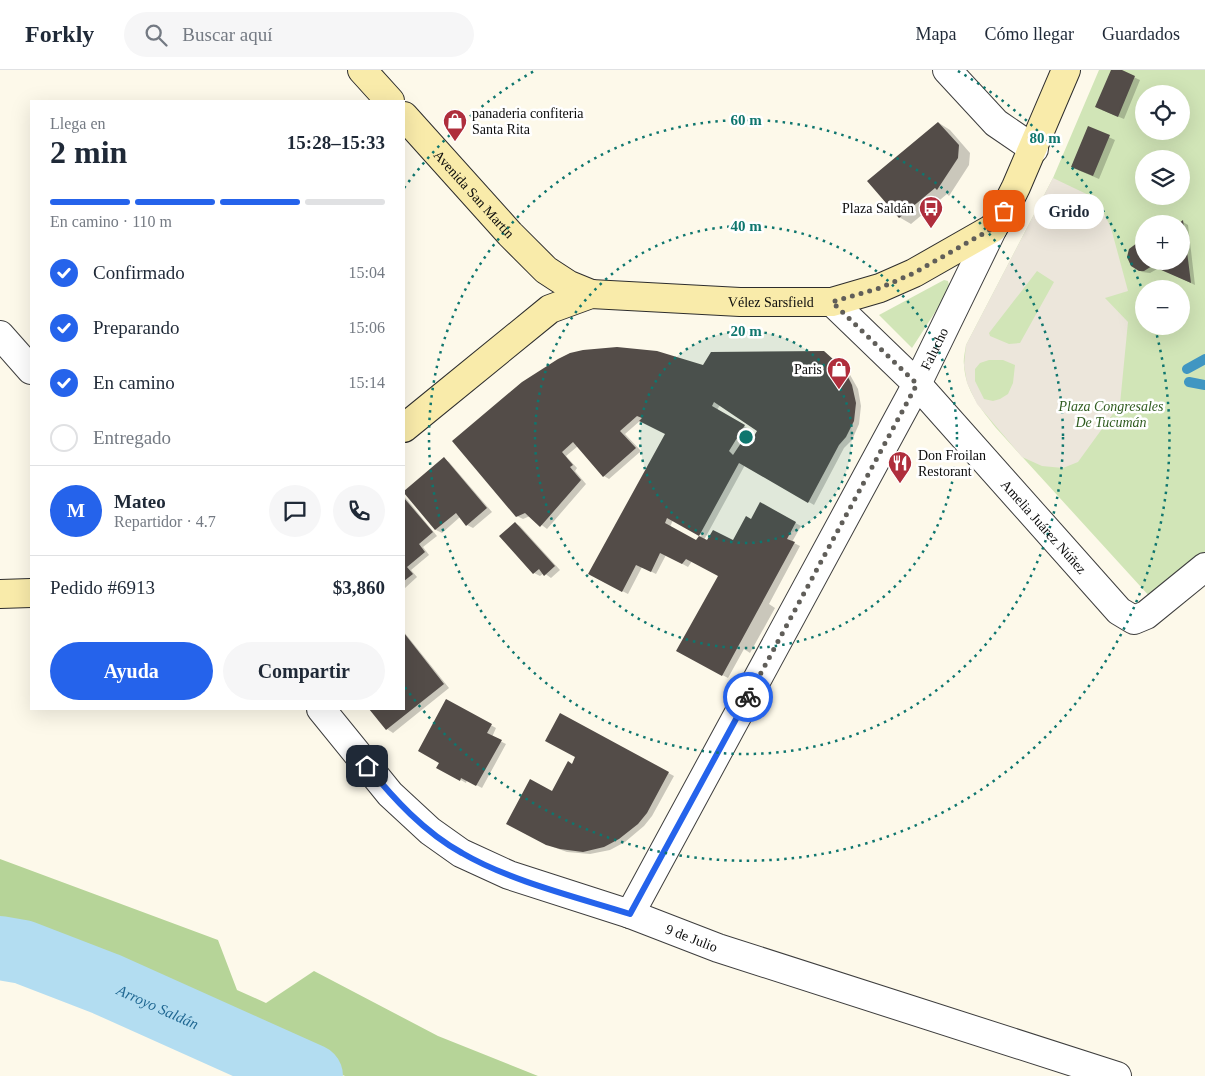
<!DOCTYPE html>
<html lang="es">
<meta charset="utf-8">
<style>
:root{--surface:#fff;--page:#f6f6f7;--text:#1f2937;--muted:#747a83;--line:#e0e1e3;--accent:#2563eb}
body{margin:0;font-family:"Times New Roman",serif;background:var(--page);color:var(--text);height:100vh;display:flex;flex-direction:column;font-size:19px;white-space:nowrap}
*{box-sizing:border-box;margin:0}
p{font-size:16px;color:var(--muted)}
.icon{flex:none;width:28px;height:28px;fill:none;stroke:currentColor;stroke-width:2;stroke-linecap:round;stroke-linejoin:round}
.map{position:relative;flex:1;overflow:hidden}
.sheet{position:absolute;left:30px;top:30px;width:375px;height:610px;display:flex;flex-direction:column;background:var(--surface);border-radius:0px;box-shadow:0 5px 20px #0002}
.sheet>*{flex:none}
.buttons{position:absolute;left:1135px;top:15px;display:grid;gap:10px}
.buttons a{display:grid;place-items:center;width:55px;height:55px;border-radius:50%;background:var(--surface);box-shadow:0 5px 20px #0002;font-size:25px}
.pin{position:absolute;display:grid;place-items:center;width:42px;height:42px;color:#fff;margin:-21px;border-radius:10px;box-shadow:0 2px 8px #0006}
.courier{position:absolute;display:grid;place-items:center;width:50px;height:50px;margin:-25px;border:4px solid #2563eb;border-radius:50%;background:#fff;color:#222;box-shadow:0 1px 6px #0007}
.bubble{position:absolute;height:35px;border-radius:18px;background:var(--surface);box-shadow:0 5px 20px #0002;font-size:16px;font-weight:600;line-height:35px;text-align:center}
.overview em{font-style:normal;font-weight:600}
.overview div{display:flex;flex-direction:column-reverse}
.overview{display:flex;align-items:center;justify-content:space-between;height:85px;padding:0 20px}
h1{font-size:32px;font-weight:600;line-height:38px}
.bar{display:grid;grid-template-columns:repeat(4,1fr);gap:8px 5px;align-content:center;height:60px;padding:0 20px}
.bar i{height:6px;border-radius:4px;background:var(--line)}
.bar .on{background:var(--accent)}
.bar p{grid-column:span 4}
.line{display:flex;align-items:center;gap:12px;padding:0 20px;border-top:1px solid var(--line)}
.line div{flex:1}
.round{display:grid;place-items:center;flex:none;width:52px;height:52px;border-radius:26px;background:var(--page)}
ol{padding:0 20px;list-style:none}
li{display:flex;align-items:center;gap:15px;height:55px}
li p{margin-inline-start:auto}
li .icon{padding:5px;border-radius:50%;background:var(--accent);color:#fff;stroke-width:4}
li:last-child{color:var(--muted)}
li i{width:28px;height:28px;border:2px solid var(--line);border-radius:50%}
.primary-button{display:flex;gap:10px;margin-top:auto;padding:10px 20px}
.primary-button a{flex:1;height:58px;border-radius:30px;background:var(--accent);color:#fff;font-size:20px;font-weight:600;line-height:58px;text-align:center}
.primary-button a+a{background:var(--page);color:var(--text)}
header{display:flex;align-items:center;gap:30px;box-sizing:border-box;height:70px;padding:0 25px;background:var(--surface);border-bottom:1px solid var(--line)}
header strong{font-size:24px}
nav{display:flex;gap:28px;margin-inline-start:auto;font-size:18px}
.search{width:350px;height:45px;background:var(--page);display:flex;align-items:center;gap:12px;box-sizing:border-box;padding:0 18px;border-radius:28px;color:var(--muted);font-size:19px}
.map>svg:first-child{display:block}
</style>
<header>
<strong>Forkly</strong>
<div class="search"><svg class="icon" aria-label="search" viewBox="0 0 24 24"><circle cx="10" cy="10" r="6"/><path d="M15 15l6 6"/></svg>Buscar aquí</div>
<nav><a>Mapa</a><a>Cómo llegar</a><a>Guardados</a></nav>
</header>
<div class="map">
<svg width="1205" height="1006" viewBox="0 0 1205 1006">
<rect width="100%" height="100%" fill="#fdf9ea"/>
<path fill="#d1e5b7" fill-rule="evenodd" d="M 1099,0 L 1205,0 L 1205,483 L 1151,528 L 996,358 C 981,339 965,320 964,295 C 963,289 965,282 966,275 L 1053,108 ZM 1144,24 L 1181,24 L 1181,61 L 1144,61 ZM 1144,89 L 1181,89 L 1181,126 L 1144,126 ZM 1144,154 L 1181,154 L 1181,191 L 1144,191 ZM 1144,219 L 1181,219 L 1181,256 L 1144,256 Z
M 944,210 L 948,211 L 950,219 L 912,278 L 879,245 Z"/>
<path fill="#b6d498" d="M 0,789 L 218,870 L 237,920 L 266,933 L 314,901 L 438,966 L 538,1006 L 345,1006 L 0,873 Z"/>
<path fill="#ece6db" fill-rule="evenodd" d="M 1053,108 L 1097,129 L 1111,158 L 1128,221 L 1105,228 L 1128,252 L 1120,334 L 1078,392 L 1063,398 L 1042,396 L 1022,387 L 977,334 L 967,313 L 964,295 L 966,275 ZM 1037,201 L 1054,212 L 1020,273 L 1009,274 L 990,266 L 989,263 ZM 989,290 L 1003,290 L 1015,295 L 1013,313 L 1008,324 L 1000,329 L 993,331 L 984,329 L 975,311 L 975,299 L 980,293 Z"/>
<path fill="#0003" fill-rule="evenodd" d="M 1112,0 L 1118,0 L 1140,10 L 1124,49 L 1102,40 Z
M 939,53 L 950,60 L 970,83 L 969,95 L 949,126 L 947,124 L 911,154 L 899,147 Z
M 1089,58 L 1115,70 L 1099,109 L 1078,100 Z
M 1183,152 L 1188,155 L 1195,215 L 1159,198 L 1150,203 L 1142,202 L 1135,198 L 1144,191 L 1181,191 Z
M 824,282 L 849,303 L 858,319 L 861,336 L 859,354 L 852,370 L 844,378 L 814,435 L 745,395 L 704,470 L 708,471 L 733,472 L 752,450 L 760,434 L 801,456 L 792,472 L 800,476 L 769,534 L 775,538 L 750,583 L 744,579 L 728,608 L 677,581 L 719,506 L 692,491 L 688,497 L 666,485 L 656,504 L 642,497 L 628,524 L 595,507 L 667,364 L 641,350 L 625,364 L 641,381 L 609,409 L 604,406 L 578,376 L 566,386 L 577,398 L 575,401 L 586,414 L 547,459 L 530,446 L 523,449 L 517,446 L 454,372 L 704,297 ZM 720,335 L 758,361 L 750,376 L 742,371 L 749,359 L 717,340 ZM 673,450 L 701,465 L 697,472 L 670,457 Z
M 444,389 L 449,392 L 492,442 L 473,458 L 467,455 L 460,447 L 442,463 L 436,460 L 404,422 Z
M 404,426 L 437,466 L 423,477 L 429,485 L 411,500 L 417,507 L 404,519 Z
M 515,453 L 520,456 L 560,500 L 551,508 L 544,503 L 540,506 L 534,503 Z
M 404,562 L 449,618 L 393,663 L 387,659 L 371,639 L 404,639 Z
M 446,631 L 496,658 L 492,667 L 506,674 L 482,718 L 467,710 L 466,713 L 438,697 L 441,693 Z
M 560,645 L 674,706 L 652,746 L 644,756 L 625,772 L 610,780 L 590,784 L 567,782 L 553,777 L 508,753 L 552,722 L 573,695 L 577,687 Z"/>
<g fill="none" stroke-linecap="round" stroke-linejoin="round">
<path stroke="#4096c2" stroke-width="10" d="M 1187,299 L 1205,289
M 1189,312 L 1205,315"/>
<path stroke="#b3ddf1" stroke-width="64" id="s1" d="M 0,878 L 23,882 L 106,914 L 311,1006"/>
</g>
<path fill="#534c48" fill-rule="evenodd" d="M 1111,0 L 1122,0 L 1135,6 L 1118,47 L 1095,37 Z
M 938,52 L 959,75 L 958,88 L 937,120 L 935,118 L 899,148 L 867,111 Z
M 1088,56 L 1110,65 L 1093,106 L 1071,97 Z
M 1183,150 L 1191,213 L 1152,196 L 1144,201 L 1139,201 L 1131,196 L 1127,187 L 1129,179 L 1137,173 L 1142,172 L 1144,172 L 1144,191 L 1181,191 L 1181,154 L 1178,154 Z
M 617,277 L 657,281 L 703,295 L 711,282 L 824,281 L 844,299 L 852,315 L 856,333 L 854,351 L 846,367 L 839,375 L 808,433 L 739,393 L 699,466 L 667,448 L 665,453 L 696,470 L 699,466 L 707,470 L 713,460 L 733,470 L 746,446 L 751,449 L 760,432 L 796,452 L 787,469 L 795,472 L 722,606 L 676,581 L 718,506 L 686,489 L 682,494 L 660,483 L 651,502 L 636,495 L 622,522 L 588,504 L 665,364 L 639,351 L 642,348 L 637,346 L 620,361 L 636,378 L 603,407 L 573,372 L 562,382 L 573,395 L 570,397 L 581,410 L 540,457 L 525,443 L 516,447 L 452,371 L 522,312 L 558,289 L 570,283 L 583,280 ZM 714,332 L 757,361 L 749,374 L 743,370 L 733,385 L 729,381 L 745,355 L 712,336 Z
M 444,387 L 487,438 L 466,456 L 456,443 L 435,460 L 404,423 L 404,421 Z
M 404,428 L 433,462 L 419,474 L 425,482 L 407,497 L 413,504 L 404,511 Z
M 515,452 L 555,496 L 544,506 L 539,499 L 533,504 L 499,466 Z
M 404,563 L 444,614 L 386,660 L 369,639 L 404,639 Z
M 446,629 L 492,654 L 487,663 L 502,670 L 476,716 L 461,708 L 460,711 L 436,698 L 439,693 L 418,681 Z
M 560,643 L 669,702 L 647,743 L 638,754 L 619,769 L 604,777 L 583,782 L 560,779 L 546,775 L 506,754 L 530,709 L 552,721 L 568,691 L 572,694 L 575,687 L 545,671 Z"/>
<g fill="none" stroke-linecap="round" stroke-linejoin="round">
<g stroke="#3e3e3e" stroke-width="30">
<g id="street">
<path d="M 947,0 L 996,53 L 1034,79"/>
<path id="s2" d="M 832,232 L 917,314 L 1119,541 L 1134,550 L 1146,545 L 1205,497"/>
<path d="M 0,265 L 31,300"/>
<path id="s3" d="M 321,639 L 390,724 L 430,761 L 461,783 L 509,805 L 630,844 L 718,878 L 1117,1006"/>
<path id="s4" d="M 630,844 L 917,314 L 993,158"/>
</g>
</g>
<g stroke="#2d2d2d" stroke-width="30">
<g id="secondary">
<path d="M 362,0 L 390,31"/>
<path id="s5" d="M 404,46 L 510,164 L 546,200 L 569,215 L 591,224"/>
<path id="s6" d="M 404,358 L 550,239 L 591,224 L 740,232 L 832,232 L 880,218 L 914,203 L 993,158 L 1004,141 L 1016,117 L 1066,0"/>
<path d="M 0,524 L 31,523"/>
</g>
</g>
<use href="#street" stroke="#fff" stroke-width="28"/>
<use href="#secondary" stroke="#f9ebaa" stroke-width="28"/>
</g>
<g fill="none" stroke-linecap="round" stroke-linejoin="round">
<path stroke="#605e59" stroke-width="5" stroke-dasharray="0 9" d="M 748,627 L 917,314 L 832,232 L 880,218 L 914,203 L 993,158 L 1004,141"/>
<path stroke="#2563eb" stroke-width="6" d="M 367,696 C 394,729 424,762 462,783 C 510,811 576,827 630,844 L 748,627"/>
</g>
<circle cx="746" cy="367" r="106" fill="#0f766e" fill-opacity=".12"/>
<g fill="none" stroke="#0f766e" stroke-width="2.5" stroke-dasharray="2.5 5">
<circle cx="746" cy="367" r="106"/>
<circle cx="746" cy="367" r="211"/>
<circle cx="746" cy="367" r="317"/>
<path d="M404 118A423 423 0 0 1 534 1M958 1A423 423 0 0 1 1143 222M1155 258A423 423 0 0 1 404 616"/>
</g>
<defs>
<g id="shop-pin" transform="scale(1.25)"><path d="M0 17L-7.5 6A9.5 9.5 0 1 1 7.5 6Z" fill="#af2e3c" stroke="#fff"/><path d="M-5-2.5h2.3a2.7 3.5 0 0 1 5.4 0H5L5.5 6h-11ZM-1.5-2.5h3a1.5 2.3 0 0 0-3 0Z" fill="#fff"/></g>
<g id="bus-pin" transform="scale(1.25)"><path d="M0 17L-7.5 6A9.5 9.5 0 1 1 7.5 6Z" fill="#af2e3c" stroke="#fff"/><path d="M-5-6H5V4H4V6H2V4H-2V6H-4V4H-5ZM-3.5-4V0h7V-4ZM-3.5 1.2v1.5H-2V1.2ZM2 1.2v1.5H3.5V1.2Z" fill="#fff"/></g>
<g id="restaurant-pin" transform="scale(1.25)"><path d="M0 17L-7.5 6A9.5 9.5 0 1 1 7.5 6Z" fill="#af2e3c" stroke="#fff"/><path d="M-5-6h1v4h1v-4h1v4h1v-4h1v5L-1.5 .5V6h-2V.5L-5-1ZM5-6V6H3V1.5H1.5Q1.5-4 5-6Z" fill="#fff"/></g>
</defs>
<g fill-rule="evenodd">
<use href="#shop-pin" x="455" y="51"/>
<use href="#bus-pin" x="931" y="138"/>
<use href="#shop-pin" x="839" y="299"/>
<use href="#restaurant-pin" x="900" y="393"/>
</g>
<g text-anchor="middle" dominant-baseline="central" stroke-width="5" stroke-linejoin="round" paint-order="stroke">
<g font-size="14" fill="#0b0b0b" stroke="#fff" text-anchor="start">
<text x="472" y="43">panaderia confiteria<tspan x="472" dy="16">Santa Rita</tspan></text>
<text x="914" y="138" text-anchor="end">Plaza Saldán</text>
<text x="822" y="299" text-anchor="end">Paris</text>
<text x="918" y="385">Don Froilan<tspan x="918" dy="16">Restorant</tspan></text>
</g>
<g font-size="14" fill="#0b0b0b" stroke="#fff">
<text stroke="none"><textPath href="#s5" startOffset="105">Avenida San Martín</textPath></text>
<text stroke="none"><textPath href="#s6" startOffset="412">Vélez Sarsfield</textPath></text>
<text stroke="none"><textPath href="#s4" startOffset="642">Falucho</textPath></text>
<text stroke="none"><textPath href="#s2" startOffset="309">Amelia Juárez Núñez</textPath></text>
<text stroke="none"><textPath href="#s3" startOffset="448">9 de Julio</textPath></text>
</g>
<g font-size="14" font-style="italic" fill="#315d21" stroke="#fff">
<text x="1111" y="336">Plaza Congresales<tspan x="1111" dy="16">De Tucumán</tspan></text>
</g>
<g font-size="15" font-style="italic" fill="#1f6792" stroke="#fff">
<text stroke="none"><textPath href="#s1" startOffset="169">Arroyo Saldán</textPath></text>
</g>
</g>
<circle cx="746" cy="367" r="8" fill="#0f766e" stroke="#fff" stroke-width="2.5"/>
<g font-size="15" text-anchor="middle" font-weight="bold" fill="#0f766e" stroke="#fff" stroke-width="5" stroke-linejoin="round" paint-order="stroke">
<text x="746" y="55">60 m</text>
<text x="1045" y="73">80 m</text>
<text x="746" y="161">40 m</text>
<text x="746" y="266">20 m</text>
</g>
</svg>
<div class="buttons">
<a><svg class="icon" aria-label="locate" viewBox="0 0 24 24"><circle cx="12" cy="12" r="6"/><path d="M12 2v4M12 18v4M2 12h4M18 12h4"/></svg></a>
<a><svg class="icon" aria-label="layers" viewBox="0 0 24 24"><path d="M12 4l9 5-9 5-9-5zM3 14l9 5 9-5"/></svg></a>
<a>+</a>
<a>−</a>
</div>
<div class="pin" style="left:1004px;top:141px;background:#ea580c"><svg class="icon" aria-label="bag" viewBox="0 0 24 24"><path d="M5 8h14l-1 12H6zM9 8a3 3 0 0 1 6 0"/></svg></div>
<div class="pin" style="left:367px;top:696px;background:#1f2937"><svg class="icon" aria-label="home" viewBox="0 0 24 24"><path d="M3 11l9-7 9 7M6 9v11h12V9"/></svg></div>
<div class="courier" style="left:748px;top:627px"><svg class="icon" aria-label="bike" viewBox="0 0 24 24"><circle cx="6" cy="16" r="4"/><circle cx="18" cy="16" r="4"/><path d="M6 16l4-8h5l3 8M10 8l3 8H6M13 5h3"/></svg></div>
<div class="bubble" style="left:1034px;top:124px;width:70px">Grido</div>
<section class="sheet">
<div class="overview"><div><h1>2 min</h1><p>Llega en</p></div><em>15:28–15:33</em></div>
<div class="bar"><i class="on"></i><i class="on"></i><i class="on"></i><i></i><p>En camino · 110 m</p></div>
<ol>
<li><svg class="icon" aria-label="check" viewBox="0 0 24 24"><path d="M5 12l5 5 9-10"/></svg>Confirmado<p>15:04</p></li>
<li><svg class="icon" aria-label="check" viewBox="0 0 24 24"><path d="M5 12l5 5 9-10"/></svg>Preparando<p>15:06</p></li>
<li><svg class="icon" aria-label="check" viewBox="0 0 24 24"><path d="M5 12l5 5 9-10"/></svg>En camino<p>15:14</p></li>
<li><i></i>Entregado</li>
</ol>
<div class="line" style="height:90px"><b class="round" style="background:var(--accent);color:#fff">M</b><div><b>Mateo</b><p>Repartidor · 4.7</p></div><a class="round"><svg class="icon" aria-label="chat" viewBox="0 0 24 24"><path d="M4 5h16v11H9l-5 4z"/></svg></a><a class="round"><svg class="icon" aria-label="phone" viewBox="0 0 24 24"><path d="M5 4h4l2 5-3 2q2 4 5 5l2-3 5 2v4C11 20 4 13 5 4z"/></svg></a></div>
<div class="line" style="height:65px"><div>Pedido #6913</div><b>$3,860</b></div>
<div class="primary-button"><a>Ayuda</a><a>Compartir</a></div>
</section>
</div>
